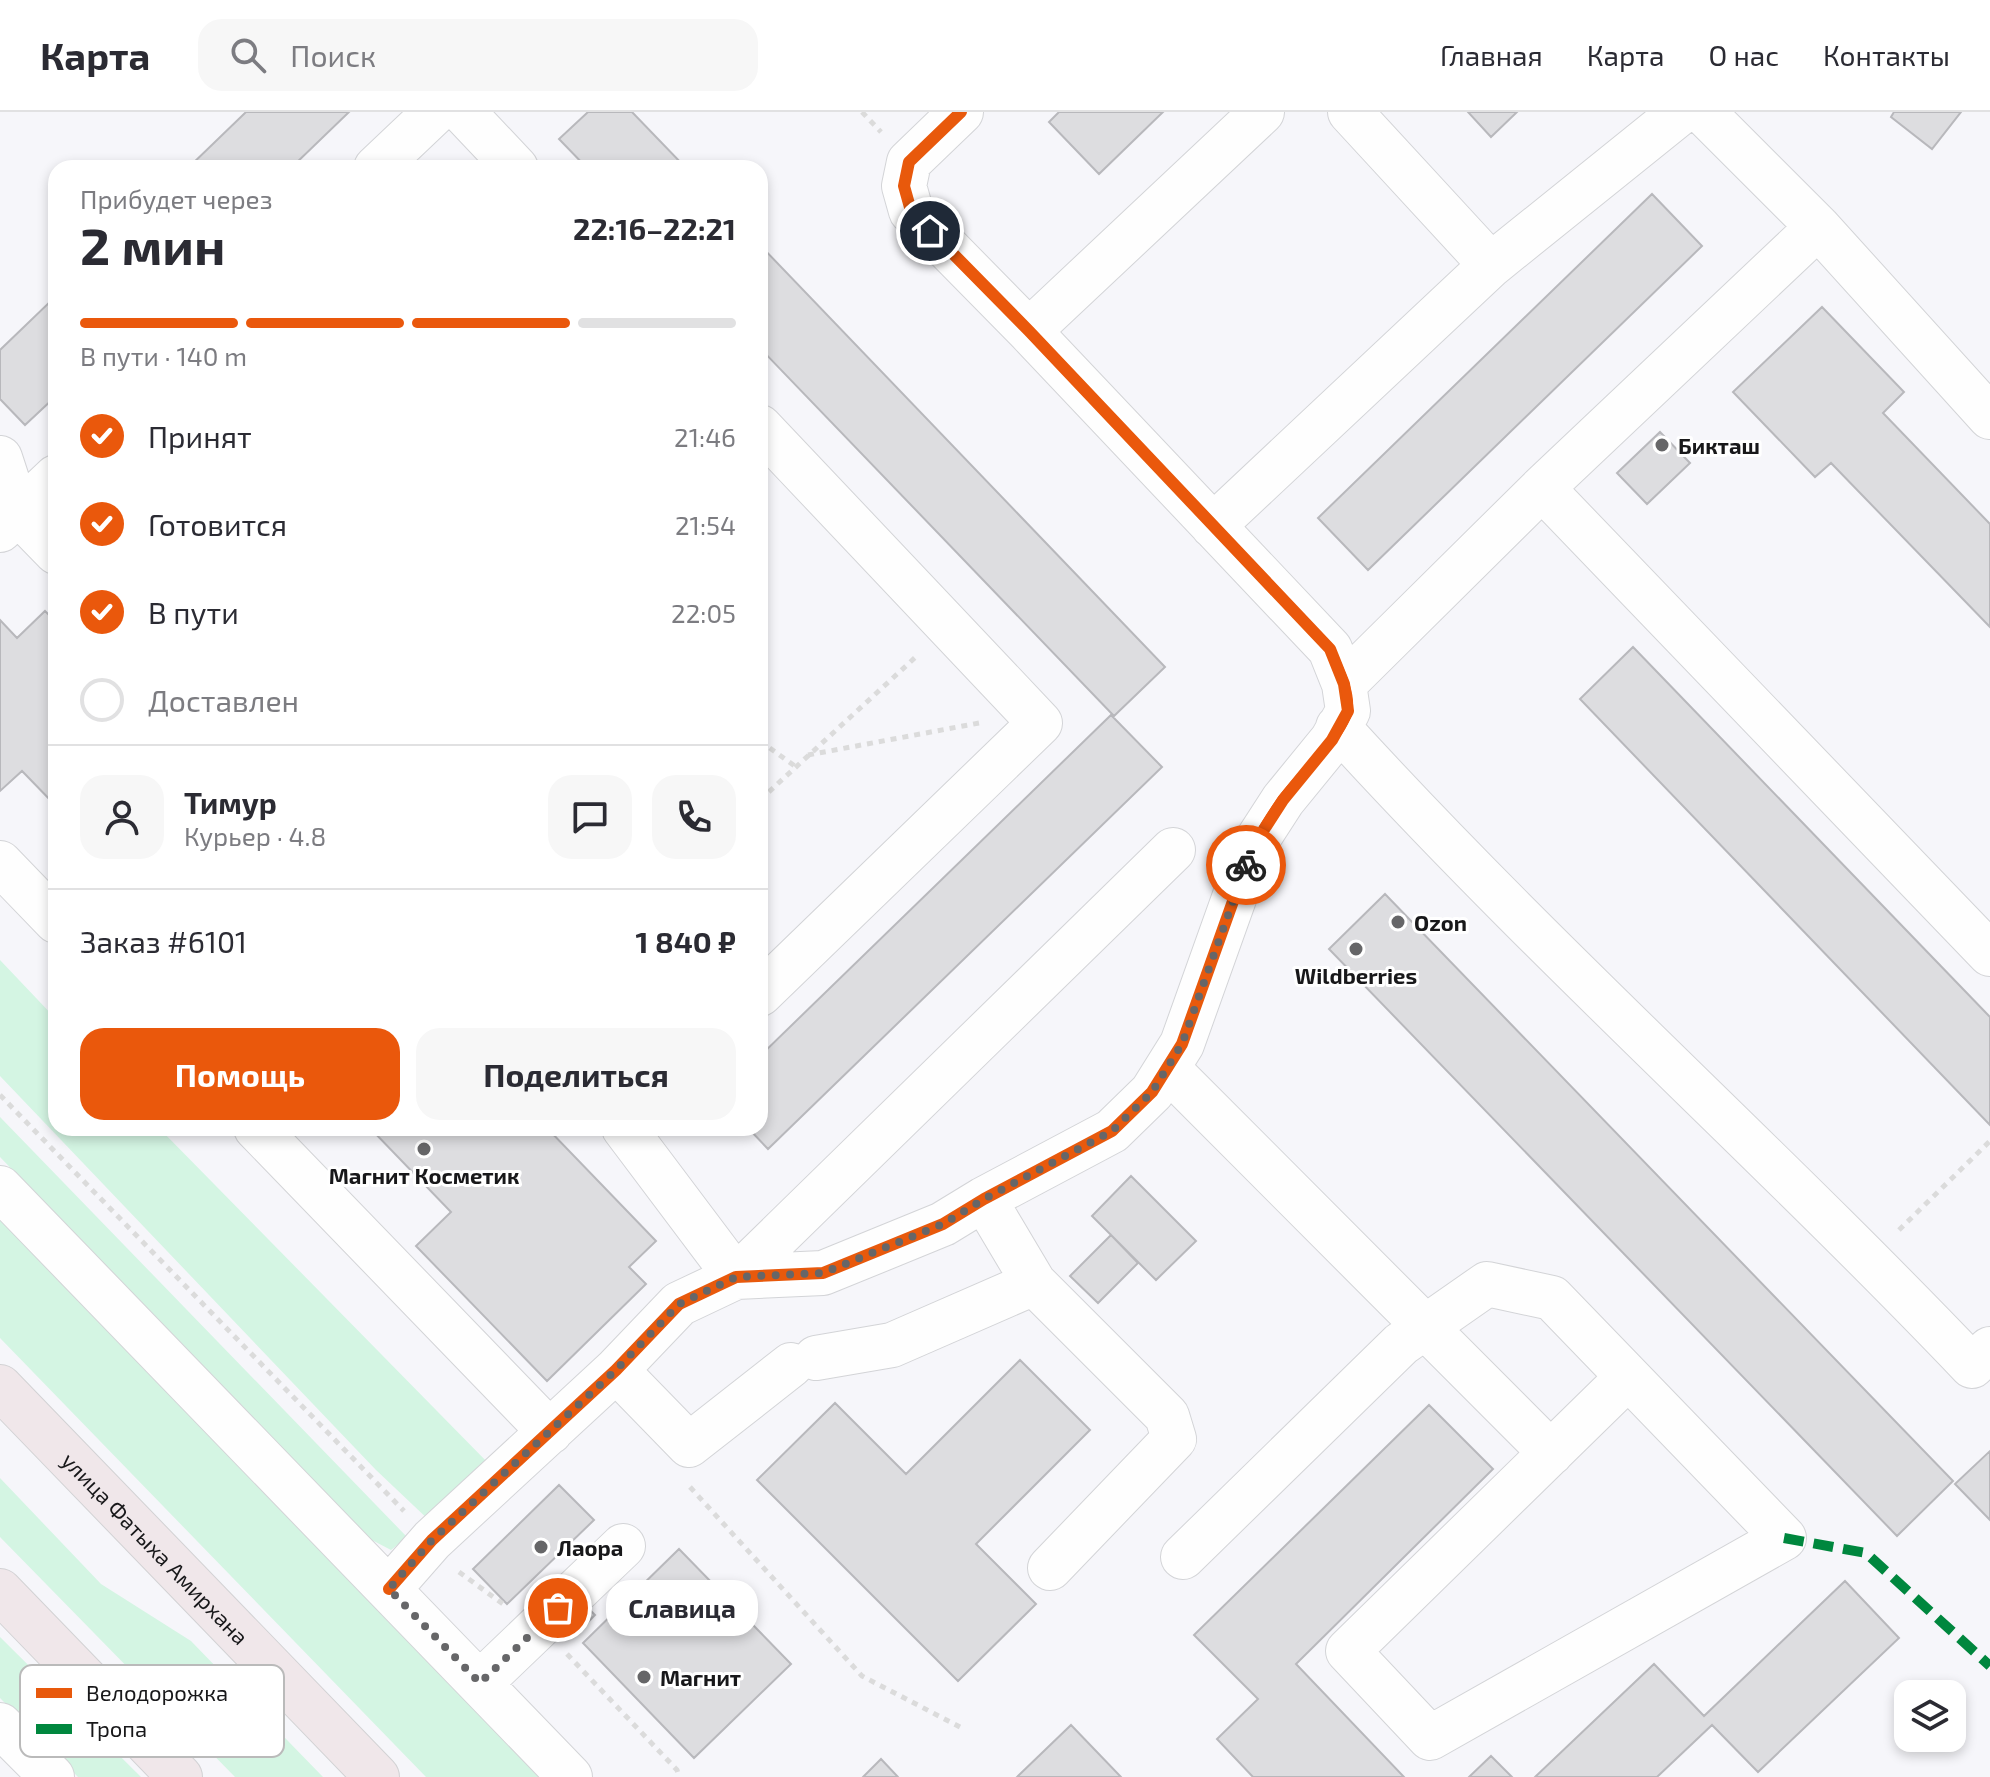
<!DOCTYPE html>
<html lang="ru">
<meta charset="utf-8">
<style>
:root{--surface:#fff;--page:#f7f7f7;--text:#2b2b33;--muted:#7c7c81;--line:#e1e1e2;--accent:#ea580c}
body{margin:0;font-family:"Exo 2",sans-serif;background:var(--page);color:var(--text);height:100vh;display:flex;flex-direction:column;font-size:30px;white-space:nowrap}
*{box-sizing:border-box;margin:0}
p{font-size:26px;color:var(--muted)}
.icon{flex:none;width:44px;height:44px;fill:none;stroke:currentColor;stroke-width:2;stroke-linecap:round;stroke-linejoin:round}
.map{position:relative;flex:1;overflow:hidden}
.panel{position:absolute;left:48px;top:48px;width:720px;height:976px;display:flex;flex-direction:column;background:var(--surface);border-radius:24px;box-shadow:0 4px 12px #0003}
.panel>*{flex:none}
.controls{position:absolute;left:1894px;top:1568px;display:grid;gap:16px}
.controls a{display:grid;place-items:center;width:72px;height:72px;border-radius:16px;background:var(--surface);box-shadow:0 4px 12px #0003;font-size:40px}
.pin{position:absolute;display:grid;place-items:center;width:68px;height:68px;color:#fff;margin:-34px;border:4px solid #fff;border-radius:50%;box-shadow:0 2px 8px #0007}
.courier{position:absolute;display:grid;place-items:center;width:80px;height:80px;margin:-40px;border:6px solid #ea580c;border-radius:50%;background:#fff;color:#222;box-shadow:0 2px 10px #0007}
.bubble{position:absolute;height:56px;border-radius:24px;background:var(--surface);box-shadow:0 4px 12px #0003;font-size:26px;font-weight:700;line-height:56px;text-align:center}
.head em{font-style:normal;font-weight:700}
.head div{display:flex;flex-direction:column-reverse}
.head{display:flex;align-items:center;justify-content:space-between;height:136px;padding:0 32px}
h1{font-size:52px;font-weight:700;line-height:60px}
.bar{display:grid;grid-template-columns:repeat(4,1fr);gap:12px 8px;align-content:center;height:96px;padding:0 32px}
.bar i{height:10px;border-radius:6px;background:var(--line)}
.bar .selected{background:var(--accent)}
.bar p{grid-column:span 4}
.line{display:flex;align-items:center;gap:20px;padding:0 32px;border-top:2px solid var(--line)}
.line div{flex:1}
.round{display:grid;place-items:center;flex:none;width:84px;height:84px;border-radius:24px;background:var(--page)}
ol{padding:0 32px;list-style:none}
li{display:flex;align-items:center;gap:24px;height:88px}
li p{margin-inline-start:auto}
li .icon{padding:8px;border-radius:50%;background:var(--accent);color:#fff;stroke-width:4}
li:last-child{color:var(--muted)}
li i{width:44px;height:44px;border:4px solid var(--line);border-radius:50%}
.action{display:flex;gap:16px;margin-top:auto;padding:16px 32px}
.action a{flex:1;height:92px;border-radius:24px;background:var(--accent);color:#fff;font-size:32px;font-weight:700;line-height:92px;text-align:center}
.action a+a{background:var(--page);color:var(--text)}
header{display:flex;align-items:center;gap:48px;box-sizing:border-box;height:112px;padding:0 40px;background:var(--surface);border-bottom:2px solid var(--line)}
header strong{font-size:38px}
nav{display:flex;gap:44px;margin-inline-start:auto;font-size:28px}
.search{width:560px;height:72px;background:var(--page);display:flex;align-items:center;gap:20px;box-sizing:border-box;padding:0 28px;border-radius:24px;color:var(--muted);font-size:30px}
.map>svg:first-child{display:block}
</style>
<header>
<strong>Карта</strong>
<div class="search"><svg class="icon" aria-label="search" viewBox="0 0 24 24"><circle cx="10" cy="10" r="6"/><path d="M15 15l6 6"/></svg>Поиск</div>
<nav><a>Главная</a><a>Карта</a><a>О нас</a><a>Контакты</a></nav>
</header>
<div class="map">
<svg width="1990" height="1665" viewBox="0 0 1990 1665">
<rect width="100%" height="100%" fill="#f6f6fa"/>
<path fill="#d4f5e3" d="M 0,848 L 56,907 L 56,1016 L 159,1016 L 493,1356 L 432,1411 L 376,1358 L 0,964 Z
M 0,1005 L 407,1425 L 391,1438 L 368,1426 L 0,1045 Z
M 0,1104 L 544,1665 L 426,1665 L 0,1226 Z
M 0,1366 L 101,1472 L 191,1529 L 323,1665 L 235,1665 L 0,1425 Z
M 0,1525 L 141,1665 L 78,1665 L 0,1586 Z"/>
<path fill="#dddde0" stroke="#b8b8bc" stroke-width="2" d="M 246,0 L 349,0 L 291,56 L 188,56 Z
M 588,0 L 632,0 L 686,56 L 587,56 L 559,27 Z
M 1059,0 L 1163,0 L 1099,62 L 1049,10 Z
M 1468,0 L 1517,0 L 1491,25 Z
M 1894,0 L 1961,0 L 1932,37 L 1891,5 Z
M 1652,82 L 1702,134 L 1368,458 L 1318,406 Z
M 760,133 L 1165,555 L 1114,604 L 760,236 Z
M 56,184 L 56,284 L 25,313 L 0,287 L 0,238 Z
M 1822,195 L 1904,280 L 1883,301 L 1990,412 L 1990,515 L 1831,351 L 1815,365 L 1733,280 Z
M 1660,320 L 1690,351 L 1647,392 L 1617,361 Z
M 45,499 L 56,510 L 56,694 L 22,659 L 0,679 L 0,508 L 17,526 Z
M 1633,535 L 1990,905 L 1990,1013 L 1580,587 Z
M 1111,603 L 1162,655 L 768,1037 L 748,1016 L 760,1016 L 760,944 Z
M 1385,782 L 1953,1369 L 1897,1424 L 1329,837 Z
M 370,1016 L 547,1016 L 656,1129 L 629,1155 L 646,1172 L 547,1269 L 416,1134 L 451,1100 Z
M 1131,1064 L 1196,1129 L 1156,1168 L 1092,1104 Z
M 1111,1123 L 1138,1151 L 1098,1191 L 1070,1164 Z
M 1020,1248 L 1090,1318 L 976,1432 L 1036,1492 L 958,1569 L 757,1368 L 835,1291 L 906,1362 Z
M 1429,1293 L 1493,1357 L 1296,1552 L 1404,1665 L 1253,1665 L 1217,1627 L 1258,1587 L 1194,1523 Z
M 1990,1339 L 1990,1408 L 1955,1372 Z
M 559,1373 L 594,1408 L 507,1492 L 473,1457 Z
M 679,1437 L 791,1552 L 694,1646 L 583,1531 Z
M 1845,1469 L 1899,1526 L 1758,1660 L 1712,1613 L 1657,1665 L 1535,1665 L 1654,1552 L 1704,1604 Z
M 582,1490 L 595,1503 L 583,1515 L 570,1502 Z
M 1071,1613 L 1121,1665 L 1017,1665 Z
M 1491,1644 L 1512,1665 L 1469,1665 Z
M 881,1647 L 898,1665 L 863,1665 Z"/>
<g fill="none" stroke-linecap="round" stroke-linejoin="round">
<g stroke="#d3d4d7" stroke-width="46">
<path id="minor" d="M 463,0 L 516,56
M 1703,0 L 1818,115
M 376,56 L 435,0
M 1491,153 L 1681,0
M 1029,219 L 1262,0
M 760,315 L 1040,611 L 760,882
M 0,346 L 18,401 L 56,440
M 1542,376 L 1990,842
M 1213,414 L 1491,153 L 1350,0
M 0,418 L 56,365
M 1344,572 L 1542,376 L 1818,115 L 1990,305
M 1338,615 C 1540,837 1765,1037 1972,1254 L 1990,1237
M 0,751 L 56,809
M 1167,956 L 1551,1341
M 256,1016 L 550,1320
M 624,1016 L 736,1165 L 1173,738
M 0,1076 L 570,1665
M 984,1087 L 1034,1171 L 1167,1304 L 1174,1327 L 1050,1456
M 816,1246 L 892,1233 L 1034,1171
M 616,1258 L 689,1333 L 791,1253
M 1183,1445 L 1401,1232 L 1487,1172 L 1552,1186 L 1784,1426 L 1430,1626 L 1348,1539 L 1628,1265
M 389,1477 L 432,1428 L 616,1258 L 679,1192 L 736,1165 L 823,1161 L 943,1112 L 984,1087 L 1112,1019 L 1152,980 L 1182,932 L 1252,736 L 1283,688 L 1332,628 L 1348,599 L 1344,572 L 1330,537 L 1029,219 L 911,99 L 904,74 L 909,50 L 961,0
M 480,1571 L 623,1434
M 0,1613 L 52,1665"/>
</g>
<g stroke="#d2d2d4" stroke-width="46">
<g id="major">
<path id="s1" d="M 0,1275 L 377,1665"/>
<path d="M 0,1479 L 180,1665"/>
</g>
</g>
<path stroke="#dbdbdb" stroke-width="5" stroke-dasharray="6 6" stroke-linecap="butt" d="M 862,0 L 881,20
M 760,629 L 796,655
M 808,643 L 979,611
M 760,688 L 919,542
M 0,983 L 404,1399
M 1899,1118 L 1990,1029
M 690,1375 L 862,1564 L 960,1615
M 459,1460 L 503,1492
M 567,1542 L 677,1658 L 679,1665"/>
<use href="#minor" stroke="#fefefe" stroke-width="44"/>
<use href="#major" stroke="#f0e7ea" stroke-width="44"/>
<path stroke="#00873e" stroke-width="10" stroke-dasharray="20 10" stroke-linecap="butt" d="M 1784,1426 L 1866,1441 L 1990,1554"/>
<g stroke="#fff" stroke-width="17">
<path id="cycleway" d="M 389,1477 L 432,1428 L 616,1258 L 679,1192 L 736,1165 L 823,1161 L 943,1112 L 984,1087 L 1112,1019 L 1152,980 L 1182,932 L 1252,736 L 1283,688 L 1332,628 L 1348,599 L 1344,572 L 1330,537 L 1029,219 L 911,99 L 904,74 L 909,50 L 961,0"/>
</g>
<use href="#cycleway" stroke="#e8590c" stroke-width="12"/>
</g>
<g fill="none" stroke-linecap="round" stroke-linejoin="round">
<path stroke="#666668" stroke-width="8" stroke-dasharray="0 14.4" d="M 558,1496 L 480,1571 L 389,1477 L 432,1428 L 616,1258 L 679,1192 L 736,1165 L 823,1161 L 943,1112 L 984,1087 L 1112,1019 L 1152,980 L 1182,932 L 1246,753"/>
<path stroke="#ea580c" stroke-width="10" d="M 930,119 L 1029,219 L 1330,537 C 1337,555 1350,577 1348,597 C 1346,619 1297,668 1282,688 C 1268,708 1254,730 1246,753"/>
</g>
<g fill="#666668" stroke="#fff" stroke-width="3">
<circle cx="1662" cy="333" r="8"/>
<circle cx="1398" cy="810" r="8"/>
<circle cx="1356" cy="837" r="8"/>
<circle cx="424" cy="1037" r="8"/>
<circle cx="541" cy="1435" r="8"/>
<circle cx="644" cy="1565" r="8"/>
</g>
<g text-anchor="middle" dominant-baseline="central" stroke-width="6" stroke-linejoin="round" paint-order="stroke">
<g font-size="22" font-weight="bold" fill="#18181a" stroke="#fff" text-anchor="start">
<text x="1678" y="333">Бикташ</text>
<text x="1414" y="810">Ozon</text>
<text x="1356" y="863" text-anchor="middle">Wildberries</text>
<text x="424" y="1063" text-anchor="middle">Магнит Косметик</text>
<text x="557" y="1435">Лаора</text>
<text x="660" y="1565">Магнит</text>
</g>
<g font-size="22" fill="#18181a" stroke="#fff">
<text stroke="none"><textPath href="#s1" startOffset="224">улица Фатыха Амирхана</textPath></text>
</g>
</g>
<rect x="20" y="1553" width="264" height="92" rx="12" fill="#fff" stroke="#bababa" stroke-width="2"/>
<rect x="36" y="1576" width="36" height="10" fill="#e8590c"/>
<rect x="36" y="1612" width="36" height="10" fill="#00873e"/>
<g font-size="22" fill="#18181a">
<text x="86" y="1589">Велодорожка</text>
<text x="86" y="1625">Тропа</text>
</g>
</svg>
<div class="controls">
<a><svg class="icon" aria-label="layers" viewBox="0 0 24 24"><path d="M12 4l9 5-9 5-9-5zM3 14l9 5 9-5"/></svg></a>
</div>
<div class="pin" style="left:558px;top:1496px;background:#ea580c"><svg class="icon" aria-label="bag" viewBox="0 0 24 24"><path d="M5 8h14l-1 12H6zM9 8a3 3 0 0 1 6 0"/></svg></div>
<div class="pin" style="left:930px;top:119px;background:#1f2937"><svg class="icon" aria-label="home" viewBox="0 0 24 24"><path d="M3 11l9-7 9 7M6 9v11h12V9"/></svg></div>
<div class="courier" style="left:1246px;top:753px"><svg class="icon" aria-label="bike" viewBox="0 0 24 24"><circle cx="6" cy="16" r="4"/><circle cx="18" cy="16" r="4"/><path d="M6 16l4-8h5l3 8M10 8l3 8H6M13 5h3"/></svg></div>
<div class="bubble" style="left:606px;top:1468px;width:152px">Славица</div>
<section class="panel">
<div class="head"><div><h1>2 мин</h1><p>Прибудет через</p></div><em>22:16–22:21</em></div>
<div class="bar"><i class="selected"></i><i class="selected"></i><i class="selected"></i><i></i><p>В пути · 140 m</p></div>
<ol>
<li><svg class="icon" aria-label="check" viewBox="0 0 24 24"><path d="M5 12l5 5 9-10"/></svg>Принят<p>21:46</p></li>
<li><svg class="icon" aria-label="check" viewBox="0 0 24 24"><path d="M5 12l5 5 9-10"/></svg>Готовится<p>21:54</p></li>
<li><svg class="icon" aria-label="check" viewBox="0 0 24 24"><path d="M5 12l5 5 9-10"/></svg>В пути<p>22:05</p></li>
<li><i></i>Доставлен</li>
</ol>
<div class="line" style="height:144px"><a class="round"><svg class="icon" aria-label="person" viewBox="0 0 24 24"><circle cx="12" cy="8" r="4"/><path d="M4 21q1-7 8-7t8 7"/></svg></a><div><b>Тимур</b><p>Курьер · 4.8</p></div><a class="round"><svg class="icon" aria-label="chat" viewBox="0 0 24 24"><path d="M4 5h16v11H9l-5 4z"/></svg></a><a class="round"><svg class="icon" aria-label="phone" viewBox="0 0 24 24"><path d="M5 4h4l2 5-3 2q2 4 5 5l2-3 5 2v4C11 20 4 13 5 4z"/></svg></a></div>
<div class="line" style="height:104px"><div>Заказ #6101</div><b>1 840 ₽</b></div>
<div class="action"><a>Помощь</a><a>Поделиться</a></div>
</section>
</div>
